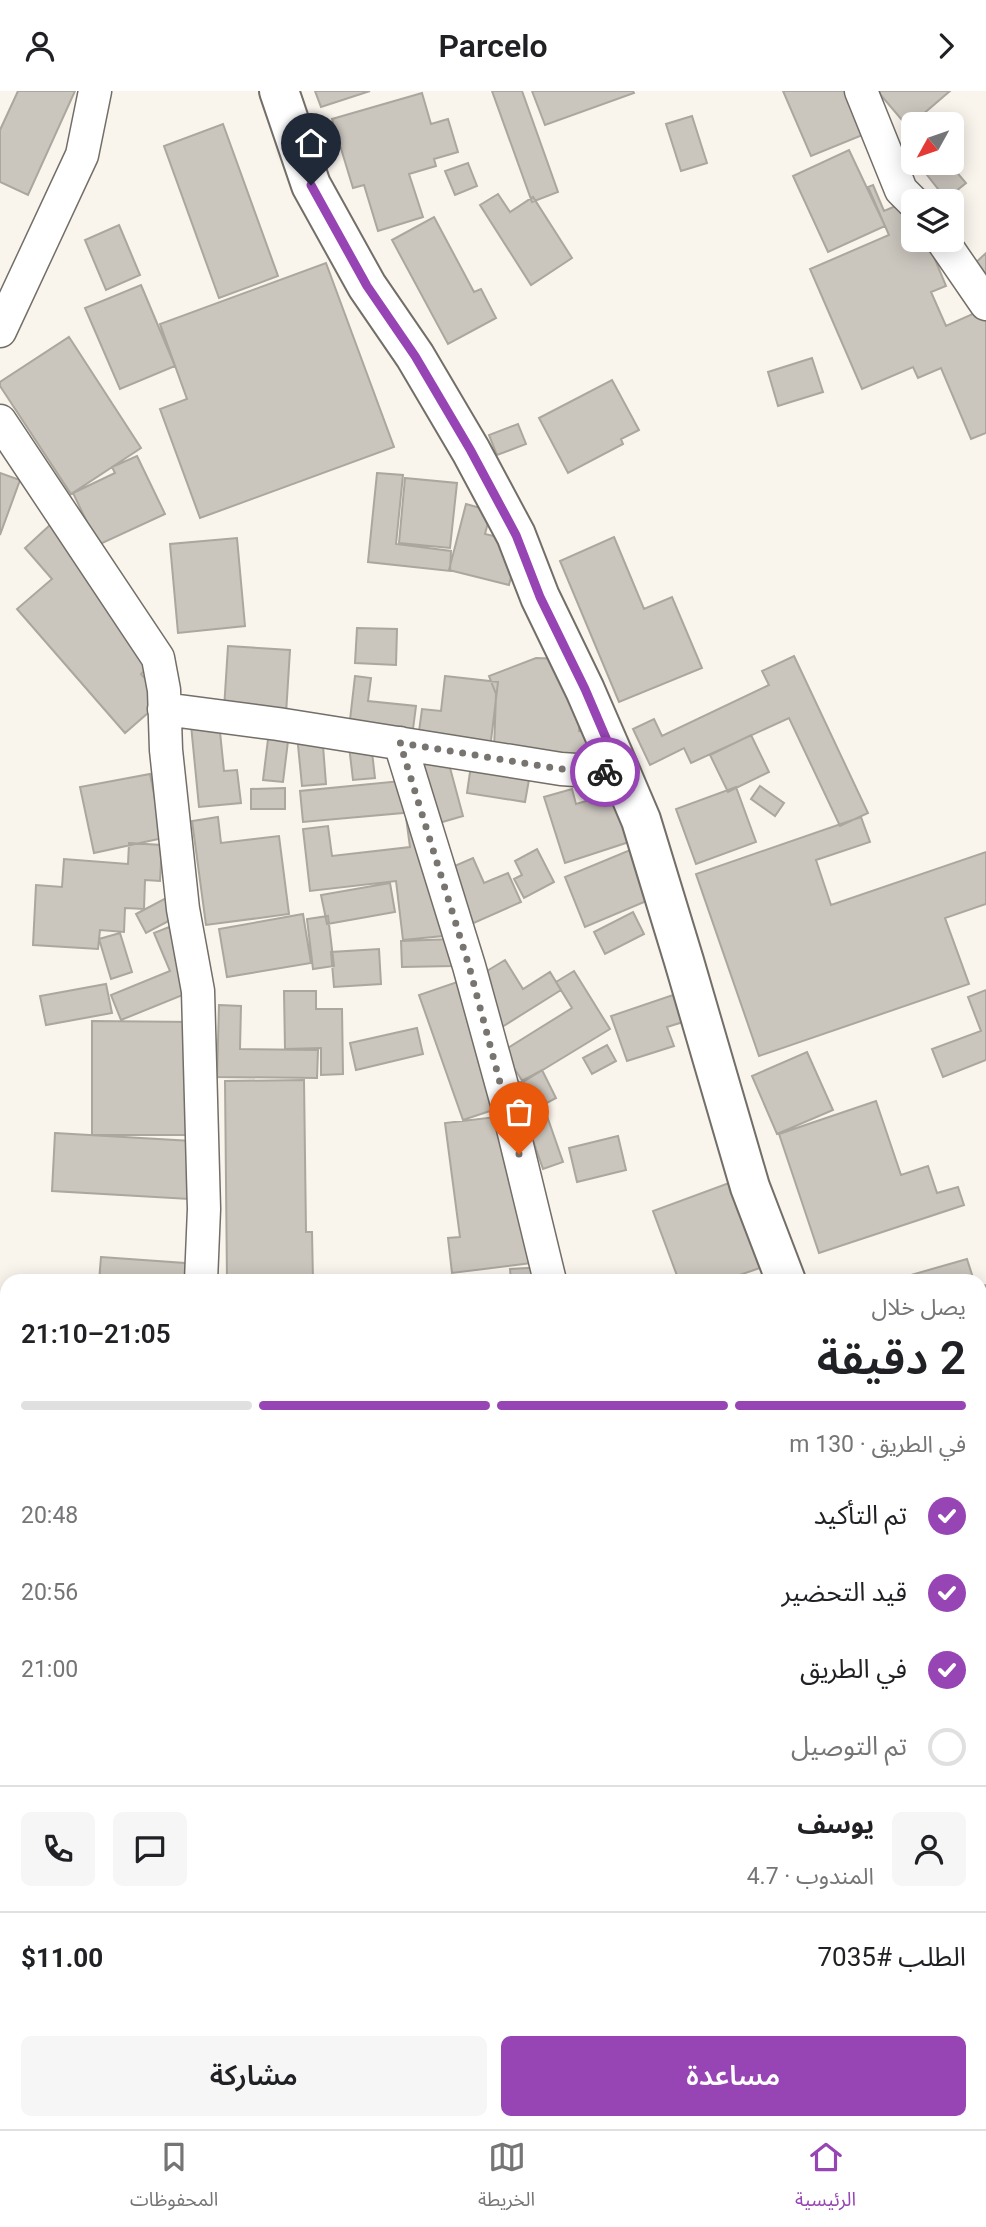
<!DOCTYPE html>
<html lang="ar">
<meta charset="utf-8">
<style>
:root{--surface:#fff;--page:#f6f6f6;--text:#202124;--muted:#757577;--line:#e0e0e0;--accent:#9745b4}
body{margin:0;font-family:Roboto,"Noto Sans Arabic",sans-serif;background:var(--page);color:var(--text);direction:rtl;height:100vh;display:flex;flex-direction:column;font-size:26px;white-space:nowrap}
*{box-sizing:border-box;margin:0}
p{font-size:23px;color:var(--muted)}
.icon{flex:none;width:38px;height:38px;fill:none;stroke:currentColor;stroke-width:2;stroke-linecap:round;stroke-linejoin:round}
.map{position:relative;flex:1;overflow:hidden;direction:ltr}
.details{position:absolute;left:0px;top:1183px;width:987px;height:856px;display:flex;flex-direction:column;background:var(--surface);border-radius:21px 21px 0 0;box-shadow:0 4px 18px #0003;direction:rtl}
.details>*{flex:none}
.needle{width:46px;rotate:230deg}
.tools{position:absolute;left:901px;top:21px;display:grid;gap:14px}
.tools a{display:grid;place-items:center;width:63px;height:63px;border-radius:10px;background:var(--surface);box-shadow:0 4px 18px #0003;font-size:35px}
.pin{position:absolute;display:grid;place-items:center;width:60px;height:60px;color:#fff;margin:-72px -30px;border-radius:50% 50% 50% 0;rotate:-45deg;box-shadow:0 0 7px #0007}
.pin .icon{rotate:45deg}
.courier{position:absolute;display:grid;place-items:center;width:70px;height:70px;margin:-35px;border:5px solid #9745b4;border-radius:50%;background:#fff;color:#222;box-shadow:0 2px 9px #0007}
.headline em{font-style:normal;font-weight:600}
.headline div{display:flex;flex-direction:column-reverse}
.headline{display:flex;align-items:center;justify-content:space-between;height:119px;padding:0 21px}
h1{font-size:46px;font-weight:600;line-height:52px}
.bar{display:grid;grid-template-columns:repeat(4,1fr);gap:10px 7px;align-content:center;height:84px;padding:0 21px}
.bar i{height:9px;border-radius:5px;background:var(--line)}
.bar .active{background:var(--accent)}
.bar p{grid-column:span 4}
.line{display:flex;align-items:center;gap:18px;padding:0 21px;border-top:2px solid var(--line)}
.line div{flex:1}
.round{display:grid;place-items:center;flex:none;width:74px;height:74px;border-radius:10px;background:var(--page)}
ol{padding:0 21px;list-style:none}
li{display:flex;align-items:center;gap:21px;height:77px}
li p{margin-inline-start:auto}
li .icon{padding:7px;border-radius:50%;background:var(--accent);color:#fff;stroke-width:4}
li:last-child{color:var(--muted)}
li i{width:38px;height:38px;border:4px solid var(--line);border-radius:50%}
.action{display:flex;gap:14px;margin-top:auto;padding:14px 21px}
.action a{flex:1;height:80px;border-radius:10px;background:var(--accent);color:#fff;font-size:28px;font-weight:600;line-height:80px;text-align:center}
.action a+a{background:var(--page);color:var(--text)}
header{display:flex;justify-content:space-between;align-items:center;height:91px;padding:0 21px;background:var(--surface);font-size:32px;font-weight:600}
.tab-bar{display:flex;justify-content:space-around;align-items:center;height:98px;border-top:2px solid var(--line);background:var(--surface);font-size:19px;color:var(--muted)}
.tab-bar a{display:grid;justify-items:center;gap:4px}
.tab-bar .active{color:var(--accent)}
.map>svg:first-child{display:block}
</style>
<header><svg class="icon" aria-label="forward" viewBox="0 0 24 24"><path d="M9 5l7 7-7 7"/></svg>Parcelo<svg class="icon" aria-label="person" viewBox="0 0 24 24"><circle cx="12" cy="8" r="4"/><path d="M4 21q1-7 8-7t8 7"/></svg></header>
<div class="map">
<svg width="986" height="2038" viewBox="0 0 986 2038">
<rect width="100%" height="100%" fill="#f9f4ec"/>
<path fill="#cac5bd" stroke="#aba69e" stroke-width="2" d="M 18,0 L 75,0 L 28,104 L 0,91 L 0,39 Z
M 315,0 L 370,0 L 321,16 Z
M 492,0 L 522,0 L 558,101 L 532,111 Z
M 532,0 L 633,0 L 634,2 L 545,34 Z
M 783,0 L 848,0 L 865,43 L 811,65 Z
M 881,0 L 950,0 L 908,36 L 879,2 Z
M 422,2 L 431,33 L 448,28 L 458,61 L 434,68 L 436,75 L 409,83 L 423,126 L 378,140 L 364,94 L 353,97 L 332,28 Z
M 692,25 L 707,72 L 681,80 L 666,33 Z
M 223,33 L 278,185 L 219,207 L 164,55 Z
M 849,59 L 885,135 L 828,161 L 793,85 Z
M 468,72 L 477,95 L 455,104 L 445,80 Z
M 942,72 L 949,72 L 966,92 L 946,108 L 927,84 Z
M 873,94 L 884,120 L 905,111 L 914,130 L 914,149 L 927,149 L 946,195 L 931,201 L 946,235 L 986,217 L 986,342 L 971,348 L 941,277 L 918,287 L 913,276 L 862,298 L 810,178 L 889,144 L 868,96 Z
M 498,103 L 510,121 L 533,106 L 572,167 L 531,194 L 480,114 Z
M 434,126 L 474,201 L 481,198 L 496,227 L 448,253 L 392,149 Z
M 119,134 L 140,184 L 106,199 L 85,149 Z
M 986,162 L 986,192 L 971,176 Z
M 326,172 L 394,356 L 200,427 L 160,318 L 187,308 L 160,233 Z
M 141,194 L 175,275 L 120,298 L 85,217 Z
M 69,246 L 141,357 L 71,403 L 0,295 L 0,291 Z
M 812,267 L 823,301 L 778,315 L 768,281 Z
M 612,289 L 639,339 L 621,348 L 623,353 L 568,382 L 539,327 Z
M 518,333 L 526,353 L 497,364 L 489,344 Z
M 137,365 L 165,423 L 98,454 L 73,402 L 115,382 L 112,376 Z
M 0,382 L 20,389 L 0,444 Z
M 377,382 L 403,384 L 396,453 L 451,460 L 450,480 L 368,471 Z
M 405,387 L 457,392 L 450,457 L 399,452 Z
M 466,413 L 491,420 L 485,443 L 520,451 L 509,494 L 449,479 Z
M 50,434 L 160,566 L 141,583 L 164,608 L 125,642 L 17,518 L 52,488 L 25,457 Z
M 614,446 L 644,518 L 672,506 L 702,577 L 619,611 L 560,470 Z
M 237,447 L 245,535 L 178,542 L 170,453 Z
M 357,537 L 397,538 L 396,574 L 355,572 Z
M 228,555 L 290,559 L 286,623 L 224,618 Z
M 794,565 L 868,722 L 840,735 L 789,627 L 691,672 L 684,657 L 650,674 L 633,638 L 654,628 L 662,645 L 769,594 L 762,580 Z
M 536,567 L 563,568 L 580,612 L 579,640 L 605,642 L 604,693 L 494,659 L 496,603 L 489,585 Z
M 355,585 L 371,587 L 368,610 L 416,615 L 412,646 L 349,638 Z
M 445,585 L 498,591 L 490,658 L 418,648 L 422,618 L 441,620 Z
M 219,631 L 224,680 L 237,679 L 241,712 L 199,716 L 191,634 Z
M 269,640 L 289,642 L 283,691 L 263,689 Z
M 322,642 L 326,693 L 302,695 L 297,644 Z
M 751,644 L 769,681 L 728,701 L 710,664 Z
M 371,652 L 375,687 L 353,689 L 349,655 Z
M 446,662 L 463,725 L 439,732 L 422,668 Z
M 471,674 L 530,683 L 525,711 L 467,702 Z
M 150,683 L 163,747 L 94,762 L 80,696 Z
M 411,689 L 414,721 L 303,731 L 300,700 Z
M 760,695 L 784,712 L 775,725 L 751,708 Z
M 736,696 L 756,751 L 696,773 L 676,718 Z
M 285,697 L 285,718 L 251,718 L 251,698 Z
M 572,698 L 576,713 L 617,701 L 632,750 L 565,772 L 544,706 Z
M 429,723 L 443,845 L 403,849 L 396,790 L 310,800 L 303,738 L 328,735 L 332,765 L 410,756 L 406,726 Z
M 218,726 L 221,752 L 279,745 L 289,823 L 206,834 L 192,730 Z
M 861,726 L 870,751 L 816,769 L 831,814 L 986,761 L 986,813 L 945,827 L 969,893 L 759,965 L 696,783 Z
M 129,752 L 162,754 L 160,790 L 145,789 L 144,818 L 125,817 L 124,841 L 100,839 L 98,858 L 33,854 L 36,794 L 62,796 L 64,768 L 128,773 Z
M 635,757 L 656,806 L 585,836 L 565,786 Z
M 537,758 L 554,791 L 524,807 L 514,788 L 522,784 L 515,770 Z
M 473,767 L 484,792 L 508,782 L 521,811 L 467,835 L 443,780 Z
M 390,792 L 395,821 L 327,833 L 321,804 Z
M 168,806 L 178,825 L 146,842 L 136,823 Z
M 633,821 L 644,843 L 605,863 L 594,841 Z
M 303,823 L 311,872 L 227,886 L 219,838 Z
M 328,825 L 334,875 L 313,878 L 307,828 Z
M 169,836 L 195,899 L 121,929 L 111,904 L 170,880 L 154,842 Z
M 120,842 L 132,881 L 111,888 L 99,848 Z
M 453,848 L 454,875 L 402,876 L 401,850 Z
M 379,858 L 381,893 L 334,896 L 331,861 Z
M 505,869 L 523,898 L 550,881 L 561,899 L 502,936 L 472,889 Z
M 574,880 L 610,938 L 523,991 L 503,960 L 572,917 L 556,891 Z
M 466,888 L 496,1018 L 463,1029 L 419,904 Z
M 106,893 L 112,922 L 46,934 L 40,905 Z
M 986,899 L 986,969 L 943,986 L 932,958 L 981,940 L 968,906 Z
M 284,900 L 316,900 L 316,918 L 342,918 L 343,983 L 321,984 L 321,957 L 285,958 Z
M 673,904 L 683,931 L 667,936 L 674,955 L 627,970 L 611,925 Z
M 219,914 L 241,915 L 240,958 L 318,959 L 317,987 L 217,986 Z
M 92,930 L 194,931 L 194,1044 L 92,1044 Z
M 417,937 L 423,963 L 356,979 L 350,952 Z
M 607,954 L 616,970 L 592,983 L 583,967 Z
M 807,961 L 833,1019 L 777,1043 L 752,985 Z
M 542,979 L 556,1007 L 530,1021 L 516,993 Z
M 304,989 L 306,1141 L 312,1141 L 313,1190 L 227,1190 L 225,990 Z
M 876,1010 L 901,1084 L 928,1075 L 937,1102 L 958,1096 L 964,1114 L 819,1162 L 779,1043 Z
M 546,1022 L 563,1071 L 543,1078 L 526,1029 Z
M 504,1025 L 532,1172 L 452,1182 L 448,1147 L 460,1146 L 445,1032 Z
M 55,1042 L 192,1050 L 189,1108 L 52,1100 Z
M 618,1045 L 626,1079 L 577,1091 L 569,1057 Z
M 729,1092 L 760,1177 L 722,1190 L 679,1190 L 653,1120 Z
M 101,1166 L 199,1173 L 198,1190 L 99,1190 Z
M 967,1168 L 974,1190 L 890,1190 Z
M 546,1176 L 547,1190 L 511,1190 L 510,1178 Z
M 986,1194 L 986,1225 L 980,1227 L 980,1196 Z
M 980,1331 L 986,1346 L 986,1486 L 980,1488 Z
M 0,1342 L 7,1344 L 0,1380 Z
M 986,1506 L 986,1542 L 980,1544 L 980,1509 Z
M 0,1550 L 7,1554 L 7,1637 L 0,1648 Z
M 980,1711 L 986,1725 L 980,1728 Z
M 986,1820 L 986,1930 L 980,1918 L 980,1823 Z
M 7,1825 L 7,1892 L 0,1896 L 0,1826 L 1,1828 Z
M 7,1926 L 7,1996 L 0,1998 L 0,1928 Z
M 985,1983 L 986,2012 L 980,2016 L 980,1987 Z
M 114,2032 L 221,2032 L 222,2038 L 115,2038 Z
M 287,2032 L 333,2032 L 335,2038 L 290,2038 Z
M 554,2032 L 663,2032 L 665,2038 L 557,2038 Z
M 709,2032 L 753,2032 L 756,2038 L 695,2038 Z
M 792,2032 L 932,2032 L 934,2036 L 928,2038 L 795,2038 Z"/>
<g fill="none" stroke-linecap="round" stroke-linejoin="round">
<g stroke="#736e67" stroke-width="35">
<path id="street" d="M 861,0 L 901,99 L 914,112
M 942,149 L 986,213
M 0,240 L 82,64 L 95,0
M 0,330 L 158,567 L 164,599 L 166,659 L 183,818 L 198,900 L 204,1118 L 201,1190
M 164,618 L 278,633 L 561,678 L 621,682
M 400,652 L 469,875 L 507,1013 L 550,1190
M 980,1552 L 986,1550
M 0,1718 L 7,1702
M 262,2032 L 266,2038
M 768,2032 L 770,2038"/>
</g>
<g stroke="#736e67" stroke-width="42">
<path id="secondary" d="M 279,0 L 311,94 L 367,195 L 415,265 L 471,360 L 516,444 L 540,506 L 585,599 L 621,682 L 641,729 L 684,870 L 750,1096 L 786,1190
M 980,1673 L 986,1687"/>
</g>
<use href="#street" stroke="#fff" stroke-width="32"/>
<use href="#secondary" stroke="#fff" stroke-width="38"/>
</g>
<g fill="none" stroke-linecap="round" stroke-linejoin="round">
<path stroke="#787570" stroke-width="7" stroke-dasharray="0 12.6" d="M 519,1063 L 469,875 L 400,652 L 561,678 L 605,681"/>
<path stroke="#9745b4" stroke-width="9" d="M 311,94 L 367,195 L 415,265 L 471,360 L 516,444 L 540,506 L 585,598 L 621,682 L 605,681"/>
</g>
</svg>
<div class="tools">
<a><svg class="needle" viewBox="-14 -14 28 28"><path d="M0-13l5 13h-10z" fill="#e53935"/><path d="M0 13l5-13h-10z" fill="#757577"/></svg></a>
<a><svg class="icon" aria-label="layers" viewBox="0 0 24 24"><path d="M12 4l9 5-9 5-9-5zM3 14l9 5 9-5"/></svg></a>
</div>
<div class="pin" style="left:519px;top:1063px;background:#ea580c"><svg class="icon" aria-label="bag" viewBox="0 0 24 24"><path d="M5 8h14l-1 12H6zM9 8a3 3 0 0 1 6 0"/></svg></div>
<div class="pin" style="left:311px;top:94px;background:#1f2937"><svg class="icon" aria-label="home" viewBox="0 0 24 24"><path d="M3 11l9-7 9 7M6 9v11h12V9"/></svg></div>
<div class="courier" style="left:605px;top:681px"><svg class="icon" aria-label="bike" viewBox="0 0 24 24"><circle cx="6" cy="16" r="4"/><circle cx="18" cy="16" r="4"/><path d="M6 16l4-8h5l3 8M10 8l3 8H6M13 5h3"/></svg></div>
<section class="details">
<div class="headline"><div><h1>2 دقيقة</h1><p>يصل خلال</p></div><em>21:05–21:10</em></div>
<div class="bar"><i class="active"></i><i class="active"></i><i class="active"></i><i></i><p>في الطريق · 130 m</p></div>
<ol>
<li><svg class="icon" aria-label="check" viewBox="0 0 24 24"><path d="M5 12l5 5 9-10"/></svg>تم التأكيد<p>20:48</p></li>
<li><svg class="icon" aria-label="check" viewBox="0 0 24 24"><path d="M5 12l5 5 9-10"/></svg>قيد التحضير<p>20:56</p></li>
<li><svg class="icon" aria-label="check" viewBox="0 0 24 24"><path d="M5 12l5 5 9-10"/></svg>في الطريق<p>21:00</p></li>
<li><i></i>تم التوصيل</li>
</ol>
<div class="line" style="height:126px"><a class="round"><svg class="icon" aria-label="person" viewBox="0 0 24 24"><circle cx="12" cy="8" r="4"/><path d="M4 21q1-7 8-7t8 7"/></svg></a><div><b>يوسف</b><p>المندوب · 4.7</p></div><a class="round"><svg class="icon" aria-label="chat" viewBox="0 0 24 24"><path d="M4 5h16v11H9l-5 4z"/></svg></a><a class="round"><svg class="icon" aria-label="phone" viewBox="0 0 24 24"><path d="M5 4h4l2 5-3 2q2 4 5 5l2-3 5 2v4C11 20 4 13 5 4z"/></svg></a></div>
<div class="line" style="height:91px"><div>الطلب #7035</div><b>$11.00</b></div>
<div class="action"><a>مساعدة</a><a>مشاركة</a></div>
</section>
</div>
<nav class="tab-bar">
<a class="active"><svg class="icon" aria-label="home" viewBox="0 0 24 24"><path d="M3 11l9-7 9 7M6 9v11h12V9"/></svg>الرئيسية</a>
<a><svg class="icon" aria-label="map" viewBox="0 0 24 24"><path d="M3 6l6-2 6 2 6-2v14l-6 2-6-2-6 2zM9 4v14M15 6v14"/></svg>الخريطة</a>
<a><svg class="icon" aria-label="saved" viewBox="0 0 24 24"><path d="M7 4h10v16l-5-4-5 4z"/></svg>المحفوظات</a>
</nav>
